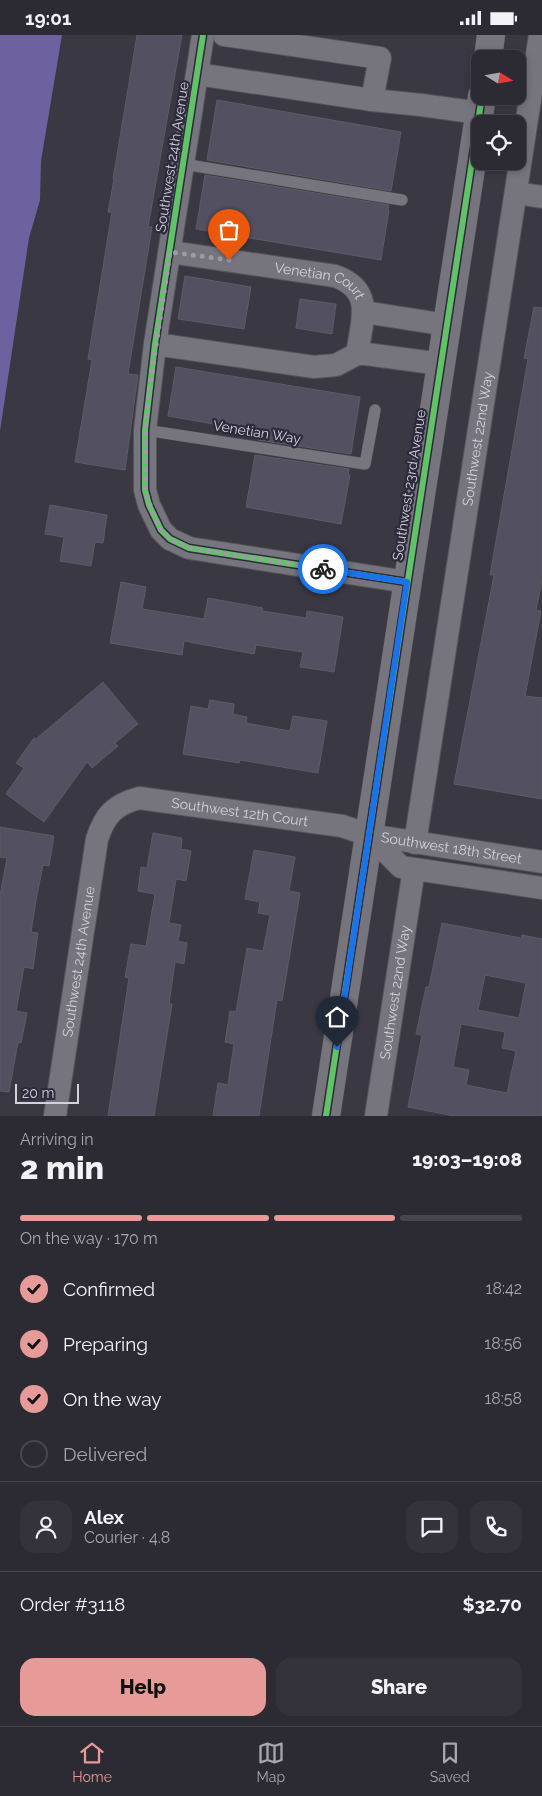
<!DOCTYPE html>
<meta charset="utf-8">
<style>
:root{--surface:#2c2a32;--page:#34323a;--text:#f1f3f6;--muted:#a6a7ac;--line:#48464d;--accent:#e69b98}
body{margin:0;font-family:Raleway,sans-serif;background:var(--page);color:var(--text);height:100vh;display:flex;flex-direction:column;font-size:19px;white-space:nowrap}
*{box-sizing:border-box;margin:0}
p{font-size:16px;color:var(--muted)}
.icon{flex:none;width:28px;height:28px;fill:none;stroke:currentColor;stroke-width:2;stroke-linecap:round;stroke-linejoin:round}
.map{position:relative;height:1081px;overflow:hidden}
.side{display:flex;flex-direction:column;background:var(--surface);flex:1}
.side>*{flex:none}
.needle{width:32px;rotate:101deg}
.tools{position:absolute;left:471px;top:15px;display:grid;gap:10px}
.tools a{display:grid;place-items:center;width:55px;height:55px;border-radius:10px;background:var(--surface);box-shadow:0 2px 8px #0003,0 0 0 1px var(--line);font-size:25px}
.scale{position:absolute;left:15px;bottom:12px;width:64px;box-sizing:border-box;padding-left:5px;border:2px solid #d2d1dc;border-top:0;font-size:14px;line-height:18px;white-space:nowrap;color:#d2d1dc;-webkit-text-stroke:4px #2d2a3c;paint-order:stroke}
.pin{position:absolute;display:grid;place-items:center;width:42px;height:42px;color:#fff;margin:-51px -21px;border-radius:50% 50% 50% 0;rotate:-45deg;box-shadow:0 0 5px #0007}
.pin .icon{rotate:45deg}
.courier{position:absolute;display:grid;place-items:center;width:50px;height:50px;margin:-25px;border:4px solid #1a73e8;border-radius:50%;background:#fff;color:#222;box-shadow:0 1px 6px #0007}
.headline em{font-style:normal;font-weight:800}
.headline div{display:flex;flex-direction:column-reverse}
.headline{display:flex;align-items:center;justify-content:space-between;height:85px;padding:0 20px}
h1{font-size:32px;font-weight:800;line-height:38px}
.bar{display:grid;grid-template-columns:repeat(4,1fr);gap:8px 5px;align-content:center;height:60px;padding:0 20px}
.bar i{height:6px;border-radius:4px;background:var(--line)}
.bar .active{background:var(--accent)}
.bar p{grid-column:span 4}
.line{display:flex;align-items:center;gap:12px;padding:0 20px;border-top:1px solid var(--line)}
.line div{flex:1}
.round{display:grid;place-items:center;flex:none;width:52px;height:52px;border-radius:15px;background:var(--page)}
ol{padding:0 20px;list-style:none}
li{display:flex;align-items:center;gap:15px;height:55px}
li p{margin-inline-start:auto}
li .icon{padding:5px;border-radius:50%;background:var(--accent);color:#111;stroke-width:4}
li:last-child{color:var(--muted)}
li i{width:28px;height:28px;border:2px solid var(--line);border-radius:50%}
.button{display:flex;gap:10px;margin-top:auto;padding:10px 20px}
.button a{flex:1;height:58px;border-radius:15px;background:var(--accent);color:#111;font-size:20px;font-weight:800;line-height:58px;text-align:center}
.button a+a{background:var(--page);color:var(--text)}
.status{display:flex;justify-content:space-between;align-items:center;height:35px;padding:0 25px;background:var(--surface);direction:ltr}
.status svg{height:14px;fill:currentColor}
.menu{display:flex;justify-content:space-around;align-items:center;height:70px;border-top:1px solid var(--line);background:var(--surface);font-size:14px;color:var(--muted)}
.menu a{display:grid;justify-items:center;gap:2px}
.menu .active{color:var(--accent)}
.map>svg:first-child{display:block}
</style>
<div class="status"><b>19:01</b><svg viewBox="0 0 49 12"><path d="M0 12V9h3v3zM5 12V6h3v6zM10 12V3h3v9zM15 12V0h3v12zM26 1h20v11H26zM47 4h2v5h-2z"/></svg></div>
<div class="map">
<svg width="542" height="1081" viewBox="0 0 542 1081">
<rect width="100%" height="100%" fill="#3a3843"/>
<path fill="#6e619f" d="M 0,0 L 62,0 L 41,126 L 40,165 L 29,203 L 0,396 Z"/>
<path fill="#535061" stroke="#5d5b64" fill-rule="evenodd" d="M 137,0 L 182,0 L 148,192 L 152,192 L 128,339 L 138,340 L 125,435 L 75,427 L 92,325 L 88,324 L 112,177 L 108,177 L 114,144 L 113,144 Z
M 217,65 L 401,97 L 391,156 L 207,125 Z
M 205,140 L 389,170 L 388,175 L 389,175 L 381,225 L 196,194 Z
M 185,241 L 251,252 L 244,294 L 178,284 Z
M 300,264 L 336,269 L 332,299 L 296,293 Z
M 534,272 L 542,273 L 542,546 L 536,575 L 541,576 L 525,661 L 542,663 L 542,764 L 454,749 L 494,540 L 490,540 L 528,324 L 524,323 Z
M 176,332 L 360,362 L 351,419 L 258,405 L 259,397 L 168,381 Z
M 255,420 L 349,434 L 348,440 L 350,440 L 341,489 L 246,472 Z
M 50,470 L 107,480 L 103,508 L 95,507 L 91,531 L 60,526 L 64,502 L 45,499 Z
M 121,547 L 146,552 L 142,574 L 204,584 L 208,563 L 263,573 L 262,576 L 306,583 L 307,576 L 343,582 L 334,637 L 300,632 L 303,617 L 256,610 L 254,619 L 184,606 L 182,620 L 110,608 Z
M 103,647 L 138,689 L 115,708 L 118,711 L 92,733 L 87,727 L 44,787 L 6,759 L 24,733 L 16,728 L 34,703 L 36,704 Z
M 210,665 L 234,669 L 233,679 L 247,682 L 246,688 L 290,696 L 293,681 L 327,686 L 318,738 L 240,725 L 239,728 L 183,719 L 191,671 L 208,674 Z
M 0,792 L 54,801 L 49,831 L 43,830 L 36,865 L 31,897 L 38,898 L 33,934 L 24,932 L 16,976 L 27,978 L 21,1008 L 18,1007 L 9,1057 L 0,1056 L 0,861 L 7,823 L 0,822 Z
M 153,798 L 182,803 L 181,814 L 191,816 L 186,846 L 176,844 L 169,888 L 181,890 L 178,906 L 187,908 L 184,929 L 175,927 L 169,969 L 172,969 L 154,1081 L 108,1081 L 129,943 L 125,942 L 131,909 L 146,911 L 155,859 L 138,856 L 141,832 L 147,833 Z
M 254,815 L 295,822 L 289,856 L 300,858 L 282,966 L 277,965 L 259,1081 L 213,1081 L 218,1048 L 228,1050 L 234,1009 L 225,1007 L 230,976 L 236,977 L 247,913 L 263,916 L 270,880 L 258,878 L 260,867 L 245,864 Z
M 442,888 L 521,903 L 522,900 L 542,904 L 542,1081 L 454,1081 L 408,1072 L 422,1000 L 416,999 L 426,952 L 429,952 ZM 485,940 L 526,948 L 519,983 L 478,975 ZM 461,989 L 505,997 L 502,1013 L 516,1016 L 507,1058 L 466,1050 L 469,1035 L 453,1032 Z"/>
<g fill="none" stroke-linecap="round" stroke-linejoin="round">
<g stroke="#55545c" stroke-width="12">
<path id="lane" d="M 183,129 L 402,165
M 145,395 L 365,429 L 375,375"/>
</g>
<g stroke="#55545c" stroke-width="24">
<g id="street">
<path d="M 203,0 L 155,309 L 145,395 L 145,455 L 149,470 L 161,495 L 170,504 L 189,513 L 407,547"/>
<path d="M 224,0 L 380,23 L 372,65"/>
<path d="M 197,39 L 372,65 L 421,70 L 480,78"/>
<path d="M 516,158 L 542,162"/>
<path id="s1" d="M 170,217 L 335,241 C 375,255 362,286 357,319"/>
<path d="M 364,277 L 447,290"/>
<path d="M 155,309 L 314,332 L 336,330 L 357,319 L 366,319 L 441,329"/>
<path d="M 369,800 L 401,832 L 542,853"/>
<path id="s2" d="M 415,808 L 540,0"/>
<path id="s3" d="M 55,1081 L 97,804 C 105,780 114,770 139,763 L 342,791 L 369,800 L 542,827"/>
<path id="s4" d="M 376,1081 L 414,834"/>
</g>
</g>
<g stroke="#55545c" stroke-width="29">
<path id="secondary" d="M 488,24 L 491,0
M 326,1081 L 482,61"/>
</g>
<use href="#lane" stroke="#76757d" stroke-width="11"/>
<use href="#street" stroke="#76757d" stroke-width="22"/>
<use href="#secondary" stroke="#76757d" stroke-width="28"/>
<g stroke="#2d2a3c" stroke-width="9">
<path id="cycleway" d="M 203,0 L 155,309 L 145,395 L 145,455 L 149,470 L 161,495 L 170,504 L 189,513 L 407,547
M 326,1081 L 482,61"/>
</g>
<use href="#cycleway" stroke="#61c268" stroke-width="6"/>
</g>
<g fill="none" stroke-linecap="round" stroke-linejoin="round">
<path stroke="#9d9ba6" stroke-width="5" stroke-dasharray="0 9" d="M 229,225 L 170,217 L 149,357 L 145,395 L 145,456 L 155,484 L 161,495 L 170,504 L 190,513 L 323,534"/>
<path stroke="#1a73e8" stroke-width="6" d="M 323,534 L 407,547 L 337,1012"/>
</g>
<g text-anchor="middle" dominant-baseline="central" stroke-width="4.5" stroke-linejoin="round" paint-order="stroke">
<g font-size="14" fill="#d2d1dc" stroke="#2d2a3c">
<text transform="translate(172 122) rotate(-81)">Southwest 24th Avenue</text>
<text stroke="none"><textPath href="#s1" startOffset="154">Venetian Court</textPath></text>
<text transform="translate(257 397) rotate(9)">Venetian Way</text>
<text stroke="none"><textPath href="#s2" startOffset="409">Southwest 22nd Way</textPath></text>
<text transform="translate(409 450) rotate(-81)">Southwest 23rd Avenue</text>
<text stroke="none"><textPath href="#s3" startOffset="444">Southwest 12th Court</textPath></text>
<text stroke="none"><textPath href="#s3" startOffset="659">Southwest 18th Street</textPath></text>
<text stroke="none"><textPath href="#s3" startOffset="156">Southwest 24th Avenue</textPath></text>
<text stroke="none"><textPath href="#s4" startOffset="125">Southwest 22nd Way</textPath></text>
</g>
</g>
</svg>
<div class="tools">
<a><svg class="needle" viewBox="-14 -14 28 28"><path d="M0-13l5 13h-10z" fill="#e53935"/><path d="M0 13l5-13h-10z" fill="#a6a7ac"/></svg></a>
<a><svg class="icon" aria-label="locate" viewBox="0 0 24 24"><circle cx="12" cy="12" r="6"/><path d="M12 2v4M12 18v4M2 12h4M18 12h4"/></svg></a>
</div>
<div class="scale">20 m</div>
<div class="pin" style="left:229px;top:225px;background:#ea580c"><svg class="icon" aria-label="bag" viewBox="0 0 24 24"><path d="M5 8h14l-1 12H6zM9 8a3 3 0 0 1 6 0"/></svg></div>
<div class="pin" style="left:337px;top:1012px;background:#1f2937"><svg class="icon" aria-label="home" viewBox="0 0 24 24"><path d="M3 11l9-7 9 7M6 9v11h12V9"/></svg></div>
<div class="courier" style="left:323px;top:534px"><svg class="icon" aria-label="bike" viewBox="0 0 24 24"><circle cx="6" cy="16" r="4"/><circle cx="18" cy="16" r="4"/><path d="M6 16l4-8h5l3 8M10 8l3 8H6M13 5h3"/></svg></div>
</div>
<section class="side">
<div class="headline"><div><h1>2 min</h1><p>Arriving in</p></div><em>19:03–19:08</em></div>
<div class="bar"><i class="active"></i><i class="active"></i><i class="active"></i><i></i><p>On the way · 170 m</p></div>
<ol>
<li><svg class="icon" aria-label="check" viewBox="0 0 24 24"><path d="M5 12l5 5 9-10"/></svg>Confirmed<p>18:42</p></li>
<li><svg class="icon" aria-label="check" viewBox="0 0 24 24"><path d="M5 12l5 5 9-10"/></svg>Preparing<p>18:56</p></li>
<li><svg class="icon" aria-label="check" viewBox="0 0 24 24"><path d="M5 12l5 5 9-10"/></svg>On the way<p>18:58</p></li>
<li><i></i>Delivered</li>
</ol>
<div class="line" style="height:90px"><a class="round"><svg class="icon" aria-label="person" viewBox="0 0 24 24"><circle cx="12" cy="8" r="4"/><path d="M4 21q1-7 8-7t8 7"/></svg></a><div><b>Alex</b><p>Courier · 4.8</p></div><a class="round"><svg class="icon" aria-label="chat" viewBox="0 0 24 24"><path d="M4 5h16v11H9l-5 4z"/></svg></a><a class="round"><svg class="icon" aria-label="phone" viewBox="0 0 24 24"><path d="M5 4h4l2 5-3 2q2 4 5 5l2-3 5 2v4C11 20 4 13 5 4z"/></svg></a></div>
<div class="line" style="height:65px"><div>Order #3118</div><b>$32.70</b></div>
<div class="button"><a>Help</a><a>Share</a></div>
</section>
<nav class="menu">
<a class="active"><svg class="icon" aria-label="home" viewBox="0 0 24 24"><path d="M3 11l9-7 9 7M6 9v11h12V9"/></svg>Home</a>
<a><svg class="icon" aria-label="map" viewBox="0 0 24 24"><path d="M3 6l6-2 6 2 6-2v14l-6 2-6-2-6 2zM9 4v14M15 6v14"/></svg>Map</a>
<a><svg class="icon" aria-label="saved" viewBox="0 0 24 24"><path d="M7 4h10v16l-5-4-5 4z"/></svg>Saved</a>
</nav>
